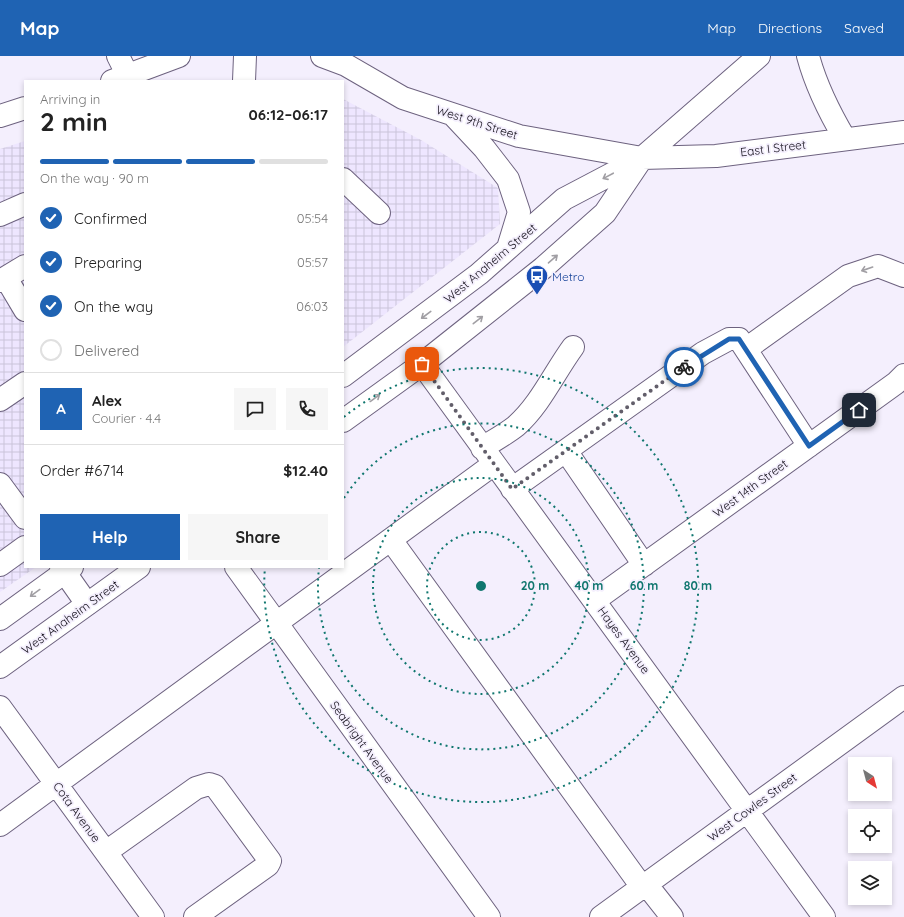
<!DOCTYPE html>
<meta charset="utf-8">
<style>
:root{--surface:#fff;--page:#f6f6f6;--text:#222;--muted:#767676;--line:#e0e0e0;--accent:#1f63b3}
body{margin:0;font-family:Quicksand,sans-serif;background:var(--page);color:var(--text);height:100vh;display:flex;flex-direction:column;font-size:15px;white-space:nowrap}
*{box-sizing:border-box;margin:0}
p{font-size:13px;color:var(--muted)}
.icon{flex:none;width:22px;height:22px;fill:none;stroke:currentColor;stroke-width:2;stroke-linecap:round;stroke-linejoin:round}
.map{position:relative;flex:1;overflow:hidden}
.side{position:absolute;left:24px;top:24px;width:320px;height:488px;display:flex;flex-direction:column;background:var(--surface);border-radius:0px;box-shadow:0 2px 6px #0003}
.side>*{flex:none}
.needle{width:26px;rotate:144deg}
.fabs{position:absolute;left:848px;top:701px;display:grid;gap:8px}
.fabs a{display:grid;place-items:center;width:44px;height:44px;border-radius:0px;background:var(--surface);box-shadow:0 2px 6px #0003;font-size:20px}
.pin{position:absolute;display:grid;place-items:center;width:34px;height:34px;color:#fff;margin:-17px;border-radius:8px;box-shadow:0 2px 6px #0006}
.courier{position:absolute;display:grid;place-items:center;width:40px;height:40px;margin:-20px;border:3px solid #1f63b3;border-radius:50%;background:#fff;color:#222;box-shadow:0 1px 5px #0007}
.headline em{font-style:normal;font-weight:800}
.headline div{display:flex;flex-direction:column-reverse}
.headline{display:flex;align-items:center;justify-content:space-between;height:68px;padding:0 16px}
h1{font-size:26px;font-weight:800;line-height:30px}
.bar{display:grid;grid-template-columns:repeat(4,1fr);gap:6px 4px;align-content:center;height:48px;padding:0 16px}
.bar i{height:5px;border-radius:3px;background:var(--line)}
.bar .selected{background:var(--accent)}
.bar p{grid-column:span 4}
.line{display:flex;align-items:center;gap:10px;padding:0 16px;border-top:1px solid var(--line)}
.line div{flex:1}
.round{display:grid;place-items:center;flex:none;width:42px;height:42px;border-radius:0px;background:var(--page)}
ol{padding:0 16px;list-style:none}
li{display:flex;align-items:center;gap:12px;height:44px}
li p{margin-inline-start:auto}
li .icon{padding:4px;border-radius:50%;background:var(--accent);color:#fff;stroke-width:4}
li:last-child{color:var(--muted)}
li i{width:22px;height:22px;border:2px solid var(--line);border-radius:50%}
.action{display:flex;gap:8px;margin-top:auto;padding:8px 16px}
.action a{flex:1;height:46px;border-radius:0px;background:var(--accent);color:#fff;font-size:16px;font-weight:800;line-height:46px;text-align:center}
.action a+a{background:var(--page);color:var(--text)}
header{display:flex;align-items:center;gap:24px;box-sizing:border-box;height:56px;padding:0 20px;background:var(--accent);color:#fff}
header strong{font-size:19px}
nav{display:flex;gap:22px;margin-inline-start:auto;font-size:14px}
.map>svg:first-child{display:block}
</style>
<header>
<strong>Map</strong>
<nav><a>Map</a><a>Directions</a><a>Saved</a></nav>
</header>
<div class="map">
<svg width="904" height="861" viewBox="0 0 904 861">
<defs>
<pattern id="industrial-grid" width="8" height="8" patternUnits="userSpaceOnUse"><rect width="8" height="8" fill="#eee6ff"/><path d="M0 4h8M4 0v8" fill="none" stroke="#cbc4da"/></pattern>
</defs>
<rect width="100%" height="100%" fill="#f4effd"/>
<path fill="url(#industrial-grid)" d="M 343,43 L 421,84 L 498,132 L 500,168 L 343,291 Z
M 25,85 L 25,511 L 36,511 L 0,536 L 0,93 Z"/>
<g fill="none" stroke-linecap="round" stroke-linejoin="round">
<g stroke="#6d627f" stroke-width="24">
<path id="minor" d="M 118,0 L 128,20
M 244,25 L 245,0
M 343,123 L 379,157
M 0,159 L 25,148
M 6,222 L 25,254
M 0,225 L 25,210
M 746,293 L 848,220 L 878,210 L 904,220
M 422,308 L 824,861
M 0,344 L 25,327
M 482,392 C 493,385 506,378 516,370 C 540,349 554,317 573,291
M 566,395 L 644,509
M 0,428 L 25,462
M 512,433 L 703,297 L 729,283 L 739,283 L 809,390
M 391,484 L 642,831
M 0,509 L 25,491
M 61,511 L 87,548
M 236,511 L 489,861
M 595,544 L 896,327 L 904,319
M 0,651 L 153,861
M 0,769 L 494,408
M 106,796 L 196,732 L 209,728 L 215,730 L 270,805 L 268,809 L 195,861
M 646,828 L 672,861
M 601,861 L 904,641"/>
</g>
<g stroke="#6d627f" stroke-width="24">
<path id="major" d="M 322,0 L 346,9 L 403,42 L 519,80 L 642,102 L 716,100 L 904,76
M 808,0 C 816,30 829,56 845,83
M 112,25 L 179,0
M 0,60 L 25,52
M 455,61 L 484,92 L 508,123 L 519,156 L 508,192
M 343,320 L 479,218 L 564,143 L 642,102 L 759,0
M 343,365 L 422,308 L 543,212 L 605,157 L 640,105
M 0,563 L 72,511
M 0,611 L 139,511"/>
</g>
<use href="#minor" stroke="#fff" stroke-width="22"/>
<use href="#major" stroke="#fff" stroke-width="22"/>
</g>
<defs><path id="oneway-shaft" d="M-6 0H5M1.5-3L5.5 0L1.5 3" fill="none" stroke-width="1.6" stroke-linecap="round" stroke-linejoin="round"/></defs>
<g stroke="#a19fa4">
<use href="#oneway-shaft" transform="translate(608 120) rotate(152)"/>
<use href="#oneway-shaft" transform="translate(553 203) rotate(-41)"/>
<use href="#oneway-shaft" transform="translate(867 213) rotate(161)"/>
<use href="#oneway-shaft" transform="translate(426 259) rotate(143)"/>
<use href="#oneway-shaft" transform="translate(478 264) rotate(-38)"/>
<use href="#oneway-shaft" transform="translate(375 342) rotate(-36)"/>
<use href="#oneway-shaft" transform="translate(35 537) rotate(144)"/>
</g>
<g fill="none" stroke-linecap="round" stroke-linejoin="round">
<path stroke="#625e6a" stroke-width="4" stroke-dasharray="0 7.2" d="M 422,308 L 512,433 L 684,311"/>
<path stroke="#1f63b3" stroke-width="5" d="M 684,311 L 729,283 L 739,283 L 809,390 L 859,354"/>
</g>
<g fill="none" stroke="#0f766e" stroke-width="2" stroke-dasharray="2 4">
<circle cx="481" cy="530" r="54"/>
<circle cx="481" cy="530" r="108"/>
<path d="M344 442A163 163 0 1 1 319 512"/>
<path d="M344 361A217 217 0 1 1 265 511"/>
</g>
<defs>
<g id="bus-pin" transform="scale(1.15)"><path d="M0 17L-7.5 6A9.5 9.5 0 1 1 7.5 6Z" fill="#1a4fb4" stroke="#f4effd"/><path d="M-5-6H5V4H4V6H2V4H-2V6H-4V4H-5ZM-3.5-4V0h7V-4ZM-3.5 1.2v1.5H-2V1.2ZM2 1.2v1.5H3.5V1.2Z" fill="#fff"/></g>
</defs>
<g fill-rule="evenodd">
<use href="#bus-pin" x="537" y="220"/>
</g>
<g text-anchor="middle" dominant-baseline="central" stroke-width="3.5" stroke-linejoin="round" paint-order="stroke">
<g font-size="12" fill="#14101b" stroke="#f4effd">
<text transform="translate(477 66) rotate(18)">West 9th Street</text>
<text transform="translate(773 92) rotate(-7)">East I Street</text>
<text transform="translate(490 207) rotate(-40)">West Anaheim Street</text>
<text transform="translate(750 432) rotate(-36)">West 14th Street</text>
<text transform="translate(70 561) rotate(-36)">West Anaheim Street</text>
<text transform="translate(624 584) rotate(54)">Hayes Avenue</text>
<text transform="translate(362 686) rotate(54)">Seabright Avenue</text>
<text transform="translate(752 751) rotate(-36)">West Cowles Street</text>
<text transform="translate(77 756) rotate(54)">Cota Avenue</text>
</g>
<g font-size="12" fill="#164399" stroke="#f4effd" text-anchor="start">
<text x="552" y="220">Metro</text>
</g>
</g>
<circle cx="481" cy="530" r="6" fill="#0f766e" stroke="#f4effd" stroke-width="2"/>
<g font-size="12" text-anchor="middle" font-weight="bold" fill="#0f766e" stroke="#f4effd" stroke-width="3.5" stroke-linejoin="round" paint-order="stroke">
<text x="535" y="534">20 m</text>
<text x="589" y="534">40 m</text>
<text x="644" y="534">60 m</text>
<text x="698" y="534">80 m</text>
</g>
</svg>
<div class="fabs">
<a><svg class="needle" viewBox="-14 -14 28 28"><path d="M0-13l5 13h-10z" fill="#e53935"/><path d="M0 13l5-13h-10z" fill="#767676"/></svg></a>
<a><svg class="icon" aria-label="locate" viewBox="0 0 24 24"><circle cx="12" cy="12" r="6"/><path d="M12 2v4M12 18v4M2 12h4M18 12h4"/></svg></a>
<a><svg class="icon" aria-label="layers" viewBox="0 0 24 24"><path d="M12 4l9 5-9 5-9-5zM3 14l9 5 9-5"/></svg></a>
</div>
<div class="pin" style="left:422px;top:308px;background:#ea580c"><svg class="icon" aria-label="bag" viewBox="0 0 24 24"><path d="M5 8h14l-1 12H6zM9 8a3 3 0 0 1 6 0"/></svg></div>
<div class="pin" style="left:859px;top:354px;background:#1f2937"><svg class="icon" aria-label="home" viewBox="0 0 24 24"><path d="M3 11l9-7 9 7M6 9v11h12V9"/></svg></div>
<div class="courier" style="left:684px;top:311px"><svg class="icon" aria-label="bike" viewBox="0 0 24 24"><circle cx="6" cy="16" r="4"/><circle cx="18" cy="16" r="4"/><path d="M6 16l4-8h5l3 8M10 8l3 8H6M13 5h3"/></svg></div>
<section class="side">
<div class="headline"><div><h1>2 min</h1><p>Arriving in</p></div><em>06:12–06:17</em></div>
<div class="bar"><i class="selected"></i><i class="selected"></i><i class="selected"></i><i></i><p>On the way · 90 m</p></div>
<ol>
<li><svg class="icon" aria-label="check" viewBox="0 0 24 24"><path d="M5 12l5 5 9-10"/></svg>Confirmed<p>05:54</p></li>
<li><svg class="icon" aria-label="check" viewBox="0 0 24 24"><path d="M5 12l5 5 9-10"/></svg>Preparing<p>05:57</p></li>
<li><svg class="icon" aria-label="check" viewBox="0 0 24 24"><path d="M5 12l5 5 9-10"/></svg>On the way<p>06:03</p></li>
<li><i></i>Delivered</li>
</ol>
<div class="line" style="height:72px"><b class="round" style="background:var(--accent);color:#fff">A</b><div><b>Alex</b><p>Courier · 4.4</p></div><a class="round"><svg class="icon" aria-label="chat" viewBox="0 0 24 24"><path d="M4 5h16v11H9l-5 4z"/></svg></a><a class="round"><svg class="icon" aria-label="phone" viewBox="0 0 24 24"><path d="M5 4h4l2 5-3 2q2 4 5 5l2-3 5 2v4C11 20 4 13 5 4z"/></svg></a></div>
<div class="line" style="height:52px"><div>Order #6714</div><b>$12.40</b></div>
<div class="action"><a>Help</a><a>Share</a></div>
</section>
</div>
